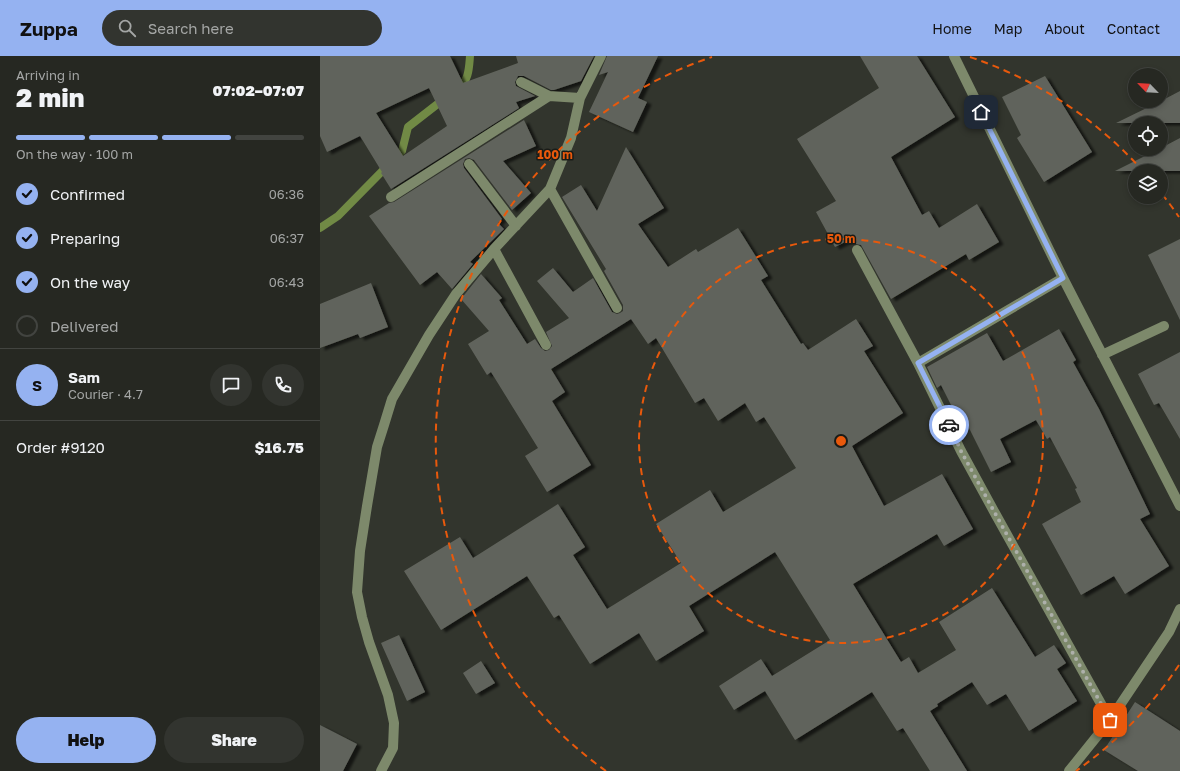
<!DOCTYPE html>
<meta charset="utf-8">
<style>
:root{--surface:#262822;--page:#32342f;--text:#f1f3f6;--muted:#a4a6a5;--line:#424440;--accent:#95b2f1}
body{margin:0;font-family:"Golos Text",sans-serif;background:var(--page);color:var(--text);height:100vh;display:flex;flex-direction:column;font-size:15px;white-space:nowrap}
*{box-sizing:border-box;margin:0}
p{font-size:13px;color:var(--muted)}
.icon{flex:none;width:22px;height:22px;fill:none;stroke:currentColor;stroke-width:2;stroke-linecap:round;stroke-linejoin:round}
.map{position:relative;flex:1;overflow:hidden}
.side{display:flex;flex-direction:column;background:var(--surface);width:320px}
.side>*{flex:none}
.needle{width:26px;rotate:295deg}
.fabs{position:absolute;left:808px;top:12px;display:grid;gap:8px}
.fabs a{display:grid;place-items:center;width:40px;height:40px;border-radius:50%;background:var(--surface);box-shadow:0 2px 6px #0003,0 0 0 1px var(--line);font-size:20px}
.pin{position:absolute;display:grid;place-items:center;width:34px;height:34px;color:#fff;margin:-17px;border-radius:8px;box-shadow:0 2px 6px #0006}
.courier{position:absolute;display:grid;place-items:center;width:40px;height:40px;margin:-20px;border:3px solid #95b2f1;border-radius:50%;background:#fff;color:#222;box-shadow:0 1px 5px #0007}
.headline em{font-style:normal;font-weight:800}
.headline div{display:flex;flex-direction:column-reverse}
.headline{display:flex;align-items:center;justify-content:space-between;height:68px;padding:0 16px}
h1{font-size:26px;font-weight:800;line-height:30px}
.bar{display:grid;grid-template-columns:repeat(4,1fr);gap:6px 4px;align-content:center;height:48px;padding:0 16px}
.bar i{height:5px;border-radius:3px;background:var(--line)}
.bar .current{background:var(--accent)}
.bar p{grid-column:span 4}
.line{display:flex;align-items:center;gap:10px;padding:0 16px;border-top:1px solid var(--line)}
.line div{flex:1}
.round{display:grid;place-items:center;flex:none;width:42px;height:42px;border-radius:21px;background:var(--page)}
ol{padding:0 16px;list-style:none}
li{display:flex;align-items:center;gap:12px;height:44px}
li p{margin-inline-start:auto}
li .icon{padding:4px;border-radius:50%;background:var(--accent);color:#111;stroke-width:4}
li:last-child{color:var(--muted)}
li i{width:22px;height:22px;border:2px solid var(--line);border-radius:50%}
.primary-button{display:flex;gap:8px;margin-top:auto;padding:8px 16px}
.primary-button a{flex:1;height:46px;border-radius:24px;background:var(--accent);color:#111;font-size:16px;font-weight:800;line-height:46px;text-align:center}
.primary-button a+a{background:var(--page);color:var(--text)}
header{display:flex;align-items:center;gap:24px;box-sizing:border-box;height:56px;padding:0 20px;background:var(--accent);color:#111}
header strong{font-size:19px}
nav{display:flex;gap:22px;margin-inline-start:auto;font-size:14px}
.search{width:280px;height:36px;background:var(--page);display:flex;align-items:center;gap:10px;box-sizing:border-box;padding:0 14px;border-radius:22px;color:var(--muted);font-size:15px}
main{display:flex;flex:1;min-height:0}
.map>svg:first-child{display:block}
</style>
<header>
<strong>Zuppa</strong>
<div class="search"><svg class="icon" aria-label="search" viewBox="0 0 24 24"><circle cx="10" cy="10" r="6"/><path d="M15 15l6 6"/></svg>Search here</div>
<nav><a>Home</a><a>Map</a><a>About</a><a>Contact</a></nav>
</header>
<main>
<section class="side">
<div class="headline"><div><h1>2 min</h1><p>Arriving in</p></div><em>07:02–07:07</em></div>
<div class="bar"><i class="current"></i><i class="current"></i><i class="current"></i><i></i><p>On the way · 100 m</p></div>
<ol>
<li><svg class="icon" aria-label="check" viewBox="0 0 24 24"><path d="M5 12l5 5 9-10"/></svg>Confirmed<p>06:36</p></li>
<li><svg class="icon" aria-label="check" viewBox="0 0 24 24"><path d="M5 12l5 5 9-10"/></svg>Preparing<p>06:37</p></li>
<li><svg class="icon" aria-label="check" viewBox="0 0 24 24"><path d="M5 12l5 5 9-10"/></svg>On the way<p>06:43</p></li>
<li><i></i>Delivered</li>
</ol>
<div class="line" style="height:72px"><b class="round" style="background:var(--accent);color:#111">S</b><div><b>Sam</b><p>Courier · 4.7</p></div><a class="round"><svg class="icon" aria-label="chat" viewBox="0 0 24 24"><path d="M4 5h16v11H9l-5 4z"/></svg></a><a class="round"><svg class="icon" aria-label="phone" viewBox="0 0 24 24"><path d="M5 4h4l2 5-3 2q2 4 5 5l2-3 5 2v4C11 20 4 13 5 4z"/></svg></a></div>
<div class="line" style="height:52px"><div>Order #9120</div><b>$16.75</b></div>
<div class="primary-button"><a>Help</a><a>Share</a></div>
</section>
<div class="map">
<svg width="860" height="715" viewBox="0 0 860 715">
<defs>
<filter id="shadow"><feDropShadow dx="4.5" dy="2.5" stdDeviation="1" flood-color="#0009"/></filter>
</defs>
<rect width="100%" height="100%" fill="#32352d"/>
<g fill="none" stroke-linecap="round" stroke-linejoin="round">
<path stroke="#718a45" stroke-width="8" d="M 138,32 C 149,25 149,12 150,0
M 0,172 L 18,160 L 82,95 L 88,71 L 124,43"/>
</g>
<path fill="#61645c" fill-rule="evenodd" filter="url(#shadow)" d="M 0,0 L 130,0 L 143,27 L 198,7 L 196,0 L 274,0 L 261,25 L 234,34 L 231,34 L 204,20 L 198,20 L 195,26 L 196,30 L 215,40 L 196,46 L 199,52 L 71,133 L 61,117 L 62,116 L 40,80 L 7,96 L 0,80 ZM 109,32 L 127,70 L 83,100 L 56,57 Z
M 287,0 L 338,0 L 318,42 L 327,46 L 313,76 L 269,56 L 288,16 L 279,19 Z
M 540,0 L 597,0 L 635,61 L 571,101 L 602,159 L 609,155 L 619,172 L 657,148 L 679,186 L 649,204 L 646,198 L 571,243 L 541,189 L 536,188 L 533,182 L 515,191 L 496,156 L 516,145 L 477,83 L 559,32 Z
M 725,20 L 772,96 L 724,126 L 697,82 L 701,79 L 682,41 Z
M 860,35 L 860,67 L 796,67 L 841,45 Z
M 204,64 L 216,90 L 183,105 L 211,137 L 192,154 L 154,104 L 149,102 L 145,103 L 143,108 L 144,112 L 182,163 L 178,167 L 184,173 L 150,206 L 153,208 L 132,233 L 117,216 L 100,229 L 49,160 L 69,147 L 74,146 Z
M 860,82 L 860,115 L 795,115 L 839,93 L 841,93 L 841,92 Z
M 306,91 L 344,152 L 318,168 L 348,211 L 376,193 L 378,196 L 418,172 L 448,220 L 441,224 L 481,288 L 483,287 L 488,294 L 536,263 L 553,290 L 544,295 L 583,357 L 532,390 L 564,450 L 622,418 L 653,473 L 624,490 L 617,478 L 533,528 L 581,606 L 589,601 L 598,617 L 636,594 L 619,566 L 672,532 L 715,601 L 734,589 L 746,607 L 737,613 L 757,645 L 709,675 L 686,638 L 667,649 L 652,626 L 617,648 L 618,650 L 610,655 L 647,715 L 610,715 L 583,672 L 577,675 L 552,636 L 475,684 L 445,635 L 414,654 L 399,630 L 441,603 L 452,620 L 510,584 L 455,496 L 369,550 L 384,575 L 336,605 L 319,577 L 270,608 L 239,559 L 234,562 L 207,520 L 121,574 L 84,515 L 140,481 L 153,502 L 238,448 L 265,491 L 253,499 L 287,553 L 361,507 L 336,468 L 390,434 L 403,456 L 476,412 L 444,361 L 436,366 L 425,347 L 398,365 L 384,342 L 375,347 L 336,282 L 328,288 L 311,263 L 231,313 L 245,336 L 232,345 L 271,409 L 227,436 L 205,400 L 218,392 L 171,316 L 167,319 L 148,288 L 169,275 L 141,243 L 161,218 L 182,242 L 179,244 L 207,288 L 215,283 L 221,292 L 225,295 L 229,294 L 232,290 L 226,276 L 249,262 L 217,225 L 233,212 L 253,236 L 273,222 L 292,256 L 297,258 L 300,257 L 303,255 L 303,249 L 284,215 L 286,213 L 242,141 L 261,129 L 277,155 Z
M 860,183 L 860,264 L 828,199 Z
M 51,227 L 68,271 L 40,282 L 38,278 L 0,292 L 0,248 Z
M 739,273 L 756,304 L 753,306 L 779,353 L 830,458 L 820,463 L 849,510 L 805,538 L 794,520 L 761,539 L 722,468 L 761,446 L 755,433 L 757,432 L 730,381 L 727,383 L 716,364 L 680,383 L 691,406 L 671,416 L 642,358 L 637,361 L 621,329 L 617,332 L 607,311 L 667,277 L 683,305 Z
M 860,296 L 860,383 L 839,347 L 834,349 L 818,318 Z
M 79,579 L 105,636 L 87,645 L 61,587 Z
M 161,605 L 175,627 L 156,638 L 143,617 Z
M 815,646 L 860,675 L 860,715 L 818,715 L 784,694 Z
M 0,669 L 37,688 L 23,715 L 0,715 Z"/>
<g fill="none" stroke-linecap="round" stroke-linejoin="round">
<path stroke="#7d896b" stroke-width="10" d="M 634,0 L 743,222 L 860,450
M 201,26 L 229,40 L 260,42
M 149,108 L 196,170
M 230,133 L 297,252
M 71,141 L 229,40
M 174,193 L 226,289
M 537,194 L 598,307 L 641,395 L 676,459 L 790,664
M 782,299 L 844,270
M 598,307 L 743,222
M 61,715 L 73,692 L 74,667 L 68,639 L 49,586 L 42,561 L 37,536 L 40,495 L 47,450 L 57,391 L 64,369 L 72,343 L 109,279 L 136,238 L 174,193 L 230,133 L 251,82 L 260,42 L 281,0
M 749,715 L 790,664 L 849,576 L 860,553"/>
</g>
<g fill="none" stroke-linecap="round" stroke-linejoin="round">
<path stroke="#adb0aa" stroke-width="4" stroke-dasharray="0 7.2" d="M 629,369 L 641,395 L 676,459 L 790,664"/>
<path stroke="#95b2f1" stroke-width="5" d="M 629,369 L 598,307 L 743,222 L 661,56"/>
</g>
<g fill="none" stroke="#e8590c" stroke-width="2" stroke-dasharray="7 5">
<circle cx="521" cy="385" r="202"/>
<path d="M859 609A405 405 0 0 1 756 715M286 715A405 405 0 0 1 392 1M650 1A405 405 0 0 1 822 114M842 138A405 405 0 0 1 859 161"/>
</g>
<circle cx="521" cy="385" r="6" fill="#e8590c" stroke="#1a1c18" stroke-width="2"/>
<g font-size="12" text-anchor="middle" font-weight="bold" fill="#e8590c" stroke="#1a1c18" stroke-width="3" stroke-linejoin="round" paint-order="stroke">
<text x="235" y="103">100 m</text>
<text x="521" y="187">50 m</text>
</g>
</svg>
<div class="fabs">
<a><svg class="needle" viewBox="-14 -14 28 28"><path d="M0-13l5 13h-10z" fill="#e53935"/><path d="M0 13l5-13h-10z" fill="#a4a6a5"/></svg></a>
<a><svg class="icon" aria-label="locate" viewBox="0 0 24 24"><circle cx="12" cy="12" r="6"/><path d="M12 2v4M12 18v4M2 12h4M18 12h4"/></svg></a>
<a><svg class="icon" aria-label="layers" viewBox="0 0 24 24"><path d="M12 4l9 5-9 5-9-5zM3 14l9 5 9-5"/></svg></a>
</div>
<div class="pin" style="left:790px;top:664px;background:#ea580c"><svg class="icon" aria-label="bag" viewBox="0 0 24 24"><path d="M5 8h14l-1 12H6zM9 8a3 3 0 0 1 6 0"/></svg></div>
<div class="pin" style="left:661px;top:56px;background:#1f2937"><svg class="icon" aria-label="home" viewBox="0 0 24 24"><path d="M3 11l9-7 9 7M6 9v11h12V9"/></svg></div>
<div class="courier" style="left:629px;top:369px"><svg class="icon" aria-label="car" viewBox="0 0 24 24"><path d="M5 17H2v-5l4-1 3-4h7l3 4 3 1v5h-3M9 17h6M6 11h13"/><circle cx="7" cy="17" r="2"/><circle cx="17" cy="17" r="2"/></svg></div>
</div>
</main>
